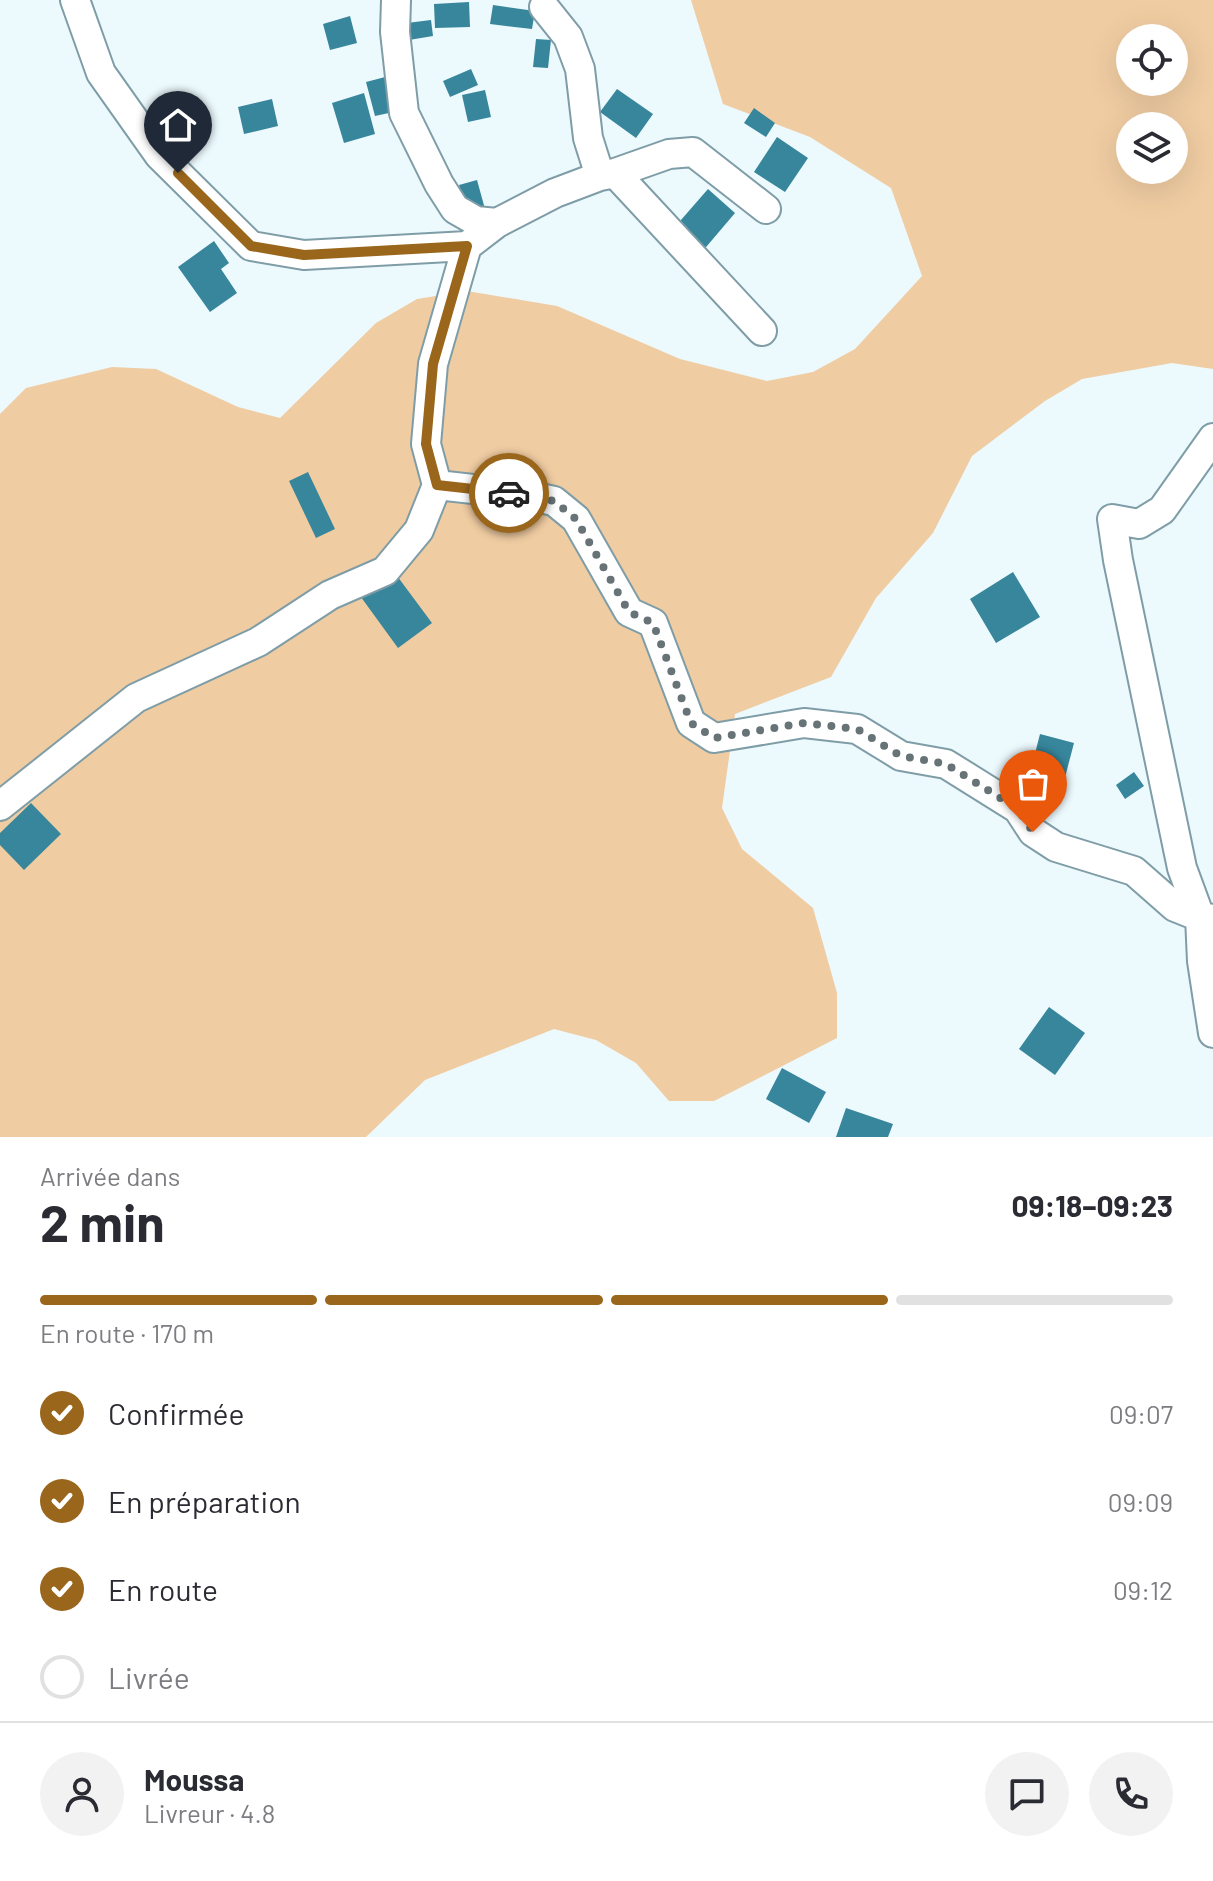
<!DOCTYPE html>
<html lang="fr">
<meta charset="utf-8">
<style>
:root{--surface:#fff;--page:#f2f2f3;--text:#2b2b33;--muted:#7c7c81;--line:#e1e1e2;--accent:#99661b}
body{margin:0;font-family:Barlow,sans-serif;background:var(--page);color:var(--text);height:100vh;display:flex;flex-direction:column;font-size:30px;white-space:nowrap}
*{box-sizing:border-box;margin:0}
p{font-size:26px;color:var(--muted)}
.icon{flex:none;width:44px;height:44px;fill:none;stroke:currentColor;stroke-width:2;stroke-linecap:round;stroke-linejoin:round}
.map{position:relative;height:1137px;overflow:hidden}
.panel{display:flex;flex-direction:column;background:var(--surface);flex:1}
.panel>*{flex:none}
.fabs{position:absolute;left:1116px;top:24px;display:grid;gap:16px}
.fabs a{display:grid;place-items:center;width:72px;height:72px;border-radius:50%;background:var(--surface);box-shadow:0 8px 32px #0002;font-size:40px}
.pin{position:absolute;display:grid;place-items:center;width:68px;height:68px;color:#fff;margin:-82px -34px;border-radius:50% 50% 50% 0;rotate:-45deg;box-shadow:0 0 8px #0007}
.pin .icon{rotate:45deg}
.courier{position:absolute;display:grid;place-items:center;width:80px;height:80px;margin:-40px;border:6px solid #99661b;border-radius:50%;background:#fff;color:#222;box-shadow:0 2px 10px #0007}
.head em{font-style:normal;font-weight:700}
.head div{display:flex;flex-direction:column-reverse}
.head{display:flex;align-items:center;justify-content:space-between;height:136px;padding:0 40px}
h1{font-size:52px;font-weight:700;line-height:60px}
.bar{display:grid;grid-template-columns:repeat(4,1fr);gap:12px 8px;align-content:center;height:96px;padding:0 40px}
.bar i{height:10px;border-radius:6px;background:var(--line)}
.bar .active{background:var(--accent)}
.bar p{grid-column:span 4}
.line{display:flex;align-items:center;gap:20px;padding:0 40px;border-top:2px solid var(--line)}
.line div{flex:1}
.round{display:grid;place-items:center;flex:none;width:84px;height:84px;border-radius:42px;background:var(--page)}
ol{padding:0 40px;list-style:none}
li{display:flex;align-items:center;gap:24px;height:88px}
li p{margin-inline-start:auto}
li .icon{padding:8px;border-radius:50%;background:var(--accent);color:#fff;stroke-width:4}
li:last-child{color:var(--muted)}
li i{width:44px;height:44px;border:4px solid var(--line);border-radius:50%}
.map>svg:first-child{display:block}
</style>
<div class="map">
<svg width="1213" height="1137" viewBox="0 0 1213 1137">
<rect width="100%" height="100%" fill="#ecf9fd"/>
<path fill="#f0cca2" fill-rule="evenodd" d="M 691,0 L 1213,0 L 1213,369 L 1172,363 L 1082,379 L 1045,401 L 972,456 L 933,533 L 876,598 L 831,677 L 735,714 L 722,808 L 742,849 L 813,908 L 837,993 L 837,1038 L 714,1101 L 669,1101 L 636,1063 L 596,1040 L 554,1029 L 425,1080 L 366,1137 L 0,1137 L 0,414 L 26,388 L 112,367 L 156,369 L 238,407 L 280,418 L 376,323 L 417,299 L 467,291 L 557,306 L 680,359 L 767,381 L 813,372 L 855,349 L 922,276 L 891,188 L 810,137 L 723,104 ZM 1130,38 L 1174,38 L 1174,82 L 1130,82 ZM 1130,126 L 1174,126 L 1174,170 L 1130,170 Z"/>
<path fill="#37869c" d="M 469,2 L 470,27 L 435,28 L 434,4 Z
M 493,5 L 535,11 L 532,29 L 490,24 Z
M 350,16 L 357,43 L 330,50 L 323,24 Z
M 431,20 L 433,36 L 409,40 L 407,23 Z
M 536,39 L 551,40 L 548,68 L 533,67 Z
M 471,69 L 478,85 L 450,97 L 443,81 Z
M 389,76 L 398,111 L 375,116 L 366,82 Z
M 617,89 L 653,114 L 636,138 L 600,112 Z
M 485,90 L 491,117 L 468,122 L 462,95 Z
M 364,93 L 375,134 L 344,143 L 332,103 Z
M 272,99 L 278,126 L 244,134 L 238,107 Z
M 754,108 L 775,123 L 766,137 L 744,123 Z
M 777,137 L 808,158 L 785,192 L 754,172 Z
M 477,180 L 485,209 L 467,215 L 459,185 Z
M 708,189 L 735,213 L 701,253 L 674,228 Z
M 214,241 L 229,263 L 221,269 L 237,293 L 210,312 L 178,267 Z
M 308,472 L 335,529 L 316,538 L 289,481 Z
M 383,557 L 432,623 L 398,648 L 350,582 Z
M 1013,572 L 1040,617 L 996,643 L 970,599 Z
M 1040,734 L 1074,743 L 1063,785 L 1029,777 Z
M 1134,772 L 1144,786 L 1125,799 L 1116,785 Z
M 31,803 L 61,834 L 24,870 L 0,845 L 0,833 Z
M 1049,1007 L 1085,1033 L 1055,1075 L 1019,1049 Z
M 782,1068 L 826,1092 L 809,1123 L 766,1099 Z
M 846,1108 L 893,1124 L 888,1137 L 836,1137 Z"/>
<g fill="none" stroke-linecap="round" stroke-linejoin="round">
<g stroke="#7f9da7" stroke-width="32">
<path id="street" d="M 75,0 L 101,73 L 159,155 L 251,246 L 304,255 L 467,246
M 396,0 L 395,32 L 404,113 L 439,184 L 455,209 L 476,221 L 497,223 L 555,193 L 600,176 L 615,173 L 762,331
M 544,7 L 568,37 L 580,69 L 588,138 L 600,176
M 615,173 L 669,154 L 693,152 L 766,209
M 1213,438 L 1162,510 L 1139,524 L 1112,519 L 1118,560 L 1182,868 L 1200,917 L 1202,961 L 1213,1033
M 437,485 L 526,495 L 554,501 L 576,519 L 629,612 L 653,623 L 691,723 L 714,738 L 804,723 L 857,729 L 901,756 L 946,764 L 1018,809 L 1033,832 L 1056,847 L 1134,871 L 1175,907 L 1200,917 L 1213,919
M 0,806 L 136,698 L 258,642 L 330,595 L 385,571 L 419,530 L 437,485 L 426,444 L 433,364 L 467,246 L 497,223"/>
</g>
<use href="#street" stroke="#fff" stroke-width="28"/>
</g>
<g fill="none" stroke-linecap="round" stroke-linejoin="round">
<path stroke="#677377" stroke-width="8" stroke-dasharray="0 14.4" d="M 509,493 L 554,501 L 576,519 L 629,612 L 653,623 L 691,723 L 714,738 L 804,723 L 857,729 L 901,756 L 946,764 L 1018,809 L 1033,832"/>
<path stroke="#99661b" stroke-width="10" d="M 178,173 L 251,246 L 304,255 L 467,246 L 433,364 L 426,444 L 437,485 L 509,493"/>
</g>
</svg>
<div class="fabs">
<a><svg class="icon" aria-label="locate" viewBox="0 0 24 24"><circle cx="12" cy="12" r="6"/><path d="M12 2v4M12 18v4M2 12h4M18 12h4"/></svg></a>
<a><svg class="icon" aria-label="layers" viewBox="0 0 24 24"><path d="M12 4l9 5-9 5-9-5zM3 14l9 5 9-5"/></svg></a>
</div>
<div class="pin" style="left:1033px;top:832px;background:#ea580c"><svg class="icon" aria-label="bag" viewBox="0 0 24 24"><path d="M5 8h14l-1 12H6zM9 8a3 3 0 0 1 6 0"/></svg></div>
<div class="pin" style="left:178px;top:173px;background:#1f2937"><svg class="icon" aria-label="home" viewBox="0 0 24 24"><path d="M3 11l9-7 9 7M6 9v11h12V9"/></svg></div>
<div class="courier" style="left:509px;top:493px"><svg class="icon" aria-label="car" viewBox="0 0 24 24"><path d="M5 17H2v-5l4-1 3-4h7l3 4 3 1v5h-3M9 17h6M6 11h13"/><circle cx="7" cy="17" r="2"/><circle cx="17" cy="17" r="2"/></svg></div>
</div>
<section class="panel">
<div class="head"><div><h1>2 min</h1><p>Arrivée dans</p></div><em>09:18–09:23</em></div>
<div class="bar"><i class="active"></i><i class="active"></i><i class="active"></i><i></i><p>En route · 170 m</p></div>
<ol>
<li><svg class="icon" aria-label="check" viewBox="0 0 24 24"><path d="M5 12l5 5 9-10"/></svg>Confirmée<p>09:07</p></li>
<li><svg class="icon" aria-label="check" viewBox="0 0 24 24"><path d="M5 12l5 5 9-10"/></svg>En préparation<p>09:09</p></li>
<li><svg class="icon" aria-label="check" viewBox="0 0 24 24"><path d="M5 12l5 5 9-10"/></svg>En route<p>09:12</p></li>
<li><i></i>Livrée</li>
</ol>
<div class="line" style="height:144px"><a class="round"><svg class="icon" aria-label="person" viewBox="0 0 24 24"><circle cx="12" cy="8" r="4"/><path d="M4 21q1-7 8-7t8 7"/></svg></a><div><b>Moussa</b><p>Livreur · 4.8</p></div><a class="round"><svg class="icon" aria-label="chat" viewBox="0 0 24 24"><path d="M4 5h16v11H9l-5 4z"/></svg></a><a class="round"><svg class="icon" aria-label="phone" viewBox="0 0 24 24"><path d="M5 4h4l2 5-3 2q2 4 5 5l2-3 5 2v4C11 20 4 13 5 4z"/></svg></a></div>
</section>
